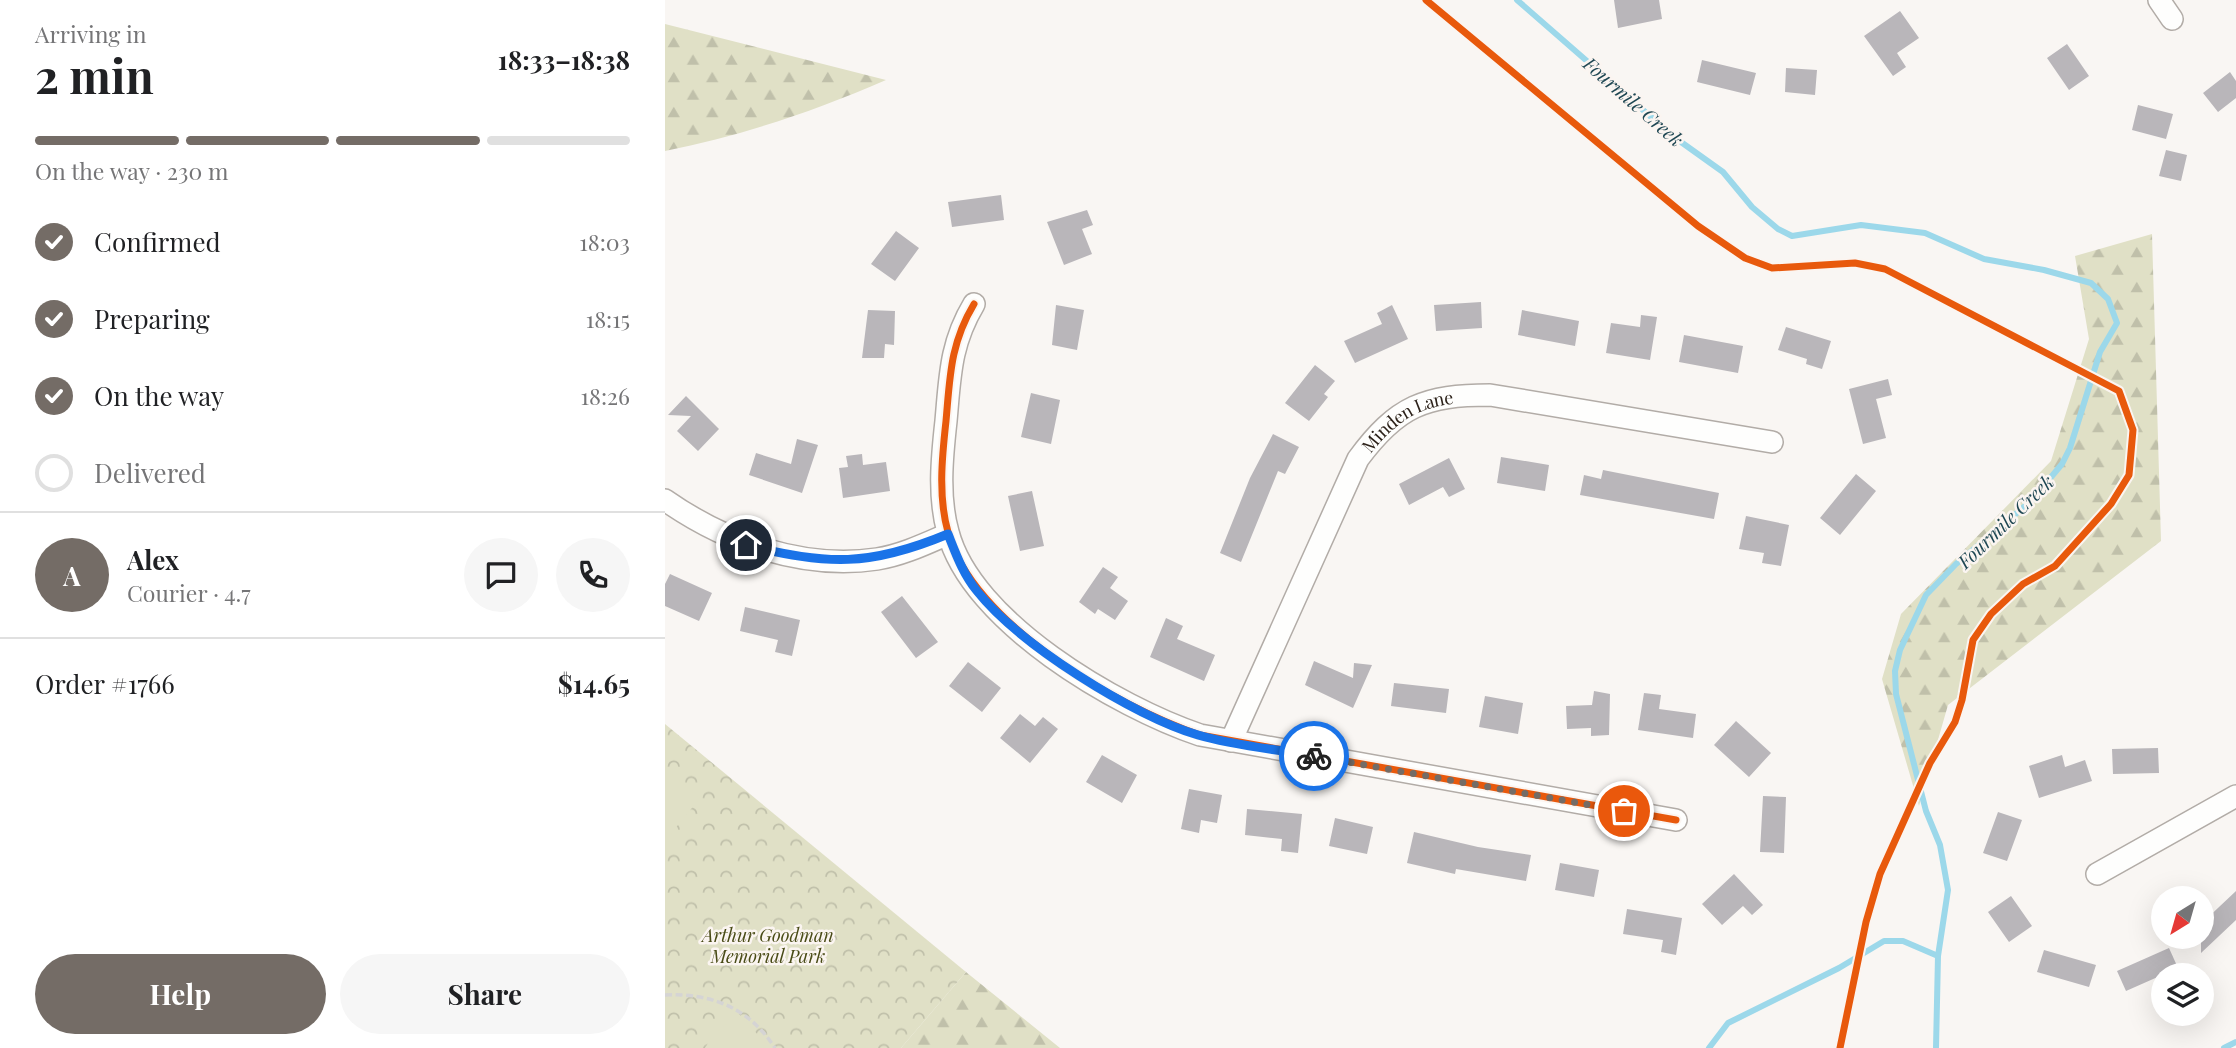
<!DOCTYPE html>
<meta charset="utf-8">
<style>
:root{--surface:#fff;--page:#f6f6f6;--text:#202124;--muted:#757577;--line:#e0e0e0;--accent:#746c66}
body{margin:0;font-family:"Playfair Display",serif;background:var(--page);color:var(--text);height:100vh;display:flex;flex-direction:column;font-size:26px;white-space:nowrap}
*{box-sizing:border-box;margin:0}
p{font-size:23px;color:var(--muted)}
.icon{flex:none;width:38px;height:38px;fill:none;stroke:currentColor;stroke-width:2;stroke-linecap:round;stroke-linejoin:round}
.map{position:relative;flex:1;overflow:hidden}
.drawer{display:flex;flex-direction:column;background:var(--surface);width:665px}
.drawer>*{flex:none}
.needle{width:46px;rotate:217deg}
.fabs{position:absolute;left:1486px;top:886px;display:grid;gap:14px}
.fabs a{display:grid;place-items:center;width:63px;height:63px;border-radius:50%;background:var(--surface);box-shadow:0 7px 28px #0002;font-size:35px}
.pin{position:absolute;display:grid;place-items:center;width:60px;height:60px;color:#fff;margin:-30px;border:4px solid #fff;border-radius:50%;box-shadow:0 2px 7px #0007}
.courier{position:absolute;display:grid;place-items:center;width:70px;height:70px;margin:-35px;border:5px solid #1a73e8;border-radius:50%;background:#fff;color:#222;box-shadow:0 2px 9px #0007}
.headline em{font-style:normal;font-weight:700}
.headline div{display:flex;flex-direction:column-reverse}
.headline{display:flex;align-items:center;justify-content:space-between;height:119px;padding:0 35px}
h1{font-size:46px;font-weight:700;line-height:52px}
.bar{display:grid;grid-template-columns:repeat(4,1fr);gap:10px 7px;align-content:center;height:84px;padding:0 35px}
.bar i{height:9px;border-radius:5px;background:var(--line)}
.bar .current{background:var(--accent)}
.bar p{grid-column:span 4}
.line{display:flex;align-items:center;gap:18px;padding:0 35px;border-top:2px solid var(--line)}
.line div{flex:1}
.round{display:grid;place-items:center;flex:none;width:74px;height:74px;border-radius:37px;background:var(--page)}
ol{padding:0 35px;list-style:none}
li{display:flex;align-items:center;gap:21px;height:77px}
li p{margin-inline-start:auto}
li .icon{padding:7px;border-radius:50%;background:var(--accent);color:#fff;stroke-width:4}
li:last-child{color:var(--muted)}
li i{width:38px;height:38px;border:4px solid var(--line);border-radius:50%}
.primary-button{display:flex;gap:14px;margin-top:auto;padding:14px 35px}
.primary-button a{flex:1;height:80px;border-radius:42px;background:var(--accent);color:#fff;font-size:28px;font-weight:700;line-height:80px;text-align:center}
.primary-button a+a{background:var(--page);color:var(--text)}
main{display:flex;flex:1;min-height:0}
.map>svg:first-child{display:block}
</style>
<main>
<section class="drawer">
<div class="headline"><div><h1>2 min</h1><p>Arriving in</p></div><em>18:33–18:38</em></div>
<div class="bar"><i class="current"></i><i class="current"></i><i class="current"></i><i></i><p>On the way · 230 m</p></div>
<ol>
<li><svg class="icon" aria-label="check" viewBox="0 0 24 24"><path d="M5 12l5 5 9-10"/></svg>Confirmed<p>18:03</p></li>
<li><svg class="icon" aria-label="check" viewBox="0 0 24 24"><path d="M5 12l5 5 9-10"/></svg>Preparing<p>18:15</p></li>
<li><svg class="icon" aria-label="check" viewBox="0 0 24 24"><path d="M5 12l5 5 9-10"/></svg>On the way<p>18:26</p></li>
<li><i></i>Delivered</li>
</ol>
<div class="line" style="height:126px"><b class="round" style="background:var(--accent);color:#fff">A</b><div><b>Alex</b><p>Courier · 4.7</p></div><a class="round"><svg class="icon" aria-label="chat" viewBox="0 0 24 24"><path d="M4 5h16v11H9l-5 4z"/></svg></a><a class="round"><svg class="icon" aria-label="phone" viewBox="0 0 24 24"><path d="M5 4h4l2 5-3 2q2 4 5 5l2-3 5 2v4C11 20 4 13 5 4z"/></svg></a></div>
<div class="line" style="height:91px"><div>Order #1766</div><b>$14.65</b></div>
<div class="primary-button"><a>Help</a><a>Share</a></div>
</section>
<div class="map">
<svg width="1571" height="1048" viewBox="0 0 1571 1048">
<defs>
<pattern id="forest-firs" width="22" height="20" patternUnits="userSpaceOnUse" patternTransform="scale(1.75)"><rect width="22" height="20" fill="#e0e0c6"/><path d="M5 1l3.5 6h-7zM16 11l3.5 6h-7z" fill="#c0c0aa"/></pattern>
<pattern id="park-crowns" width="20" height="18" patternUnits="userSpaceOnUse" patternTransform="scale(1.75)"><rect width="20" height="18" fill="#e0e0c6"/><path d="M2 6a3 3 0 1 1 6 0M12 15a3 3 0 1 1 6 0" fill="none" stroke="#c0c0aa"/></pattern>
</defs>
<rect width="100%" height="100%" fill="#f9f6f3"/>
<path fill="url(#forest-firs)" d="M 0,24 L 221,80 C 147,112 79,135 0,151 Z
M 1487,234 L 1496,541 L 1283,705 L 1254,806 L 1217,679 L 1236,614 L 1386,461 L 1424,339 L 1410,256 Z
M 301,972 L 395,1048 L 236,1048 Z"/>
<path fill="url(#park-crowns)" d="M 0,724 L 301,972 L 236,1048 L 0,1048 Z"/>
<path fill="#e0e0c6" d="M 0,769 L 35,798 L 0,841 Z
M 74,1014 L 105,1048 L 40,1048 L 48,1035 Z"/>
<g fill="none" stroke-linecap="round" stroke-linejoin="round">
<path stroke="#9cd8ea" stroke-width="6" d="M 852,0 L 1009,137 L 1058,172 L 1087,207 L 1113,229 L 1127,236 L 1196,225 L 1260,233 L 1319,259 L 1379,270 L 1426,283 L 1443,299 L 1452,323 L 1435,352 L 1405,448 L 1397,464 L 1366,501 L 1291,564 L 1261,595 L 1235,650 L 1230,671 L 1231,694 L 1261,811 L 1275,845 L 1283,890 L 1273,956 L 1271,1048
M 1044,1048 L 1063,1023 L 1174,968 L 1219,941 L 1238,941 L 1273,956
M 1559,1048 L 1571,1042"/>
</g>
<path fill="#b9b6ba" d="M 949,0 L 994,0 L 997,19 L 953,28 Z
M 1235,11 L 1254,38 L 1232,53 L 1241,67 L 1228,76 L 1199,36 Z
M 1402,44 L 1424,76 L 1404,90 L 1382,58 Z
M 1037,60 L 1091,73 L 1085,95 L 1032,82 Z
M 1121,68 L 1152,70 L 1150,95 L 1120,92 Z
M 1565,72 L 1571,81 L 1571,98 L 1553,112 L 1538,93 Z
M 1473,105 L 1508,114 L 1501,139 L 1467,130 Z
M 1501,150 L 1522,155 L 1516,181 L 1494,176 Z
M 336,195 L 339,220 L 287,227 L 283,202 Z
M 422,210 L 428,225 L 417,229 L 427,254 L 399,265 L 382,222 Z
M 231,231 L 254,248 L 230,281 L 206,264 Z
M 816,302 L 817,328 L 771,331 L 769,305 Z
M 391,305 L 419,310 L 412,350 L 387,345 Z
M 727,305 L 743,339 L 690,363 L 679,341 L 717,324 L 712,313 Z
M 203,310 L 230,311 L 229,345 L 220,344 L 219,358 L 197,358 Z
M 857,310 L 914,321 L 910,346 L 853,335 Z
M 976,315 L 992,317 L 985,360 L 941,353 L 946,323 L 975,327 Z
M 1121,327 L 1166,341 L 1157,369 L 1141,364 L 1142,359 L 1113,350 Z
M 1019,335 L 1078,346 L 1073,373 L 1014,362 Z
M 650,365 L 670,381 L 659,394 L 663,397 L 644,421 L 620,403 Z
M 1223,379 L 1227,395 L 1211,399 L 1221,438 L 1198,444 L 1184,389 Z
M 366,393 L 395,400 L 386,444 L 356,437 Z
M 21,396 L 54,429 L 33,451 L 12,431 L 26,416 L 3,415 Z
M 608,434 L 634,447 L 620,474 L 613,471 L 576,562 L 555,553 L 585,478 Z
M 132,439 L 153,445 L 137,493 L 84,475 L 91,453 L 126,464 Z
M 197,454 L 198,465 L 221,462 L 225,491 L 178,498 L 174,468 L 183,467 L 181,456 Z
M 836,457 L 884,465 L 880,491 L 832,483 Z
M 784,458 L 800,489 L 784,497 L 778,487 L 744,505 L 734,484 Z
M 938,470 L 1054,493 L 1049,519 L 915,495 L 919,475 L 936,479 Z
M 1191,474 L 1211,491 L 1175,535 L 1155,518 Z
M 367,491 L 379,546 L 355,551 L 343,496 Z
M 1081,516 L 1124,525 L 1116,566 L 1097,563 L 1099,553 L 1074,549 Z
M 438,567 L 453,577 L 445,588 L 463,601 L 450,620 L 433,609 L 430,614 L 414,602 Z
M 5,574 L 47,593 L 34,621 L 0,606 L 0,584 Z
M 237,596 L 273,642 L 251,658 L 216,612 Z
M 80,607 L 135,620 L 127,656 L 110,652 L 113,640 L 75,631 Z
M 501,618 L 518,626 L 512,639 L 550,655 L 539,681 L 485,657 Z
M 649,661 L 688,678 L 689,663 L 707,665 L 688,708 L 640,685 Z
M 303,662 L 336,688 L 317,712 L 284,686 Z
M 729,683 L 784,689 L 781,713 L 726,706 Z
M 929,691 L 945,694 L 944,735 L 926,736 L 926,728 L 902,729 L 901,706 L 927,705 Z
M 979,693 L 996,695 L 994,709 L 1031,714 L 1028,738 L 973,730 Z
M 820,696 L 858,703 L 853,734 L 814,727 Z
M 355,714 L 370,726 L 378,717 L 393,729 L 365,763 L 335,738 Z
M 1071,721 L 1106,753 L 1084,777 L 1049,745 Z
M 1493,748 L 1494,773 L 1448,774 L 1447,749 Z
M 437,755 L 472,775 L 457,803 L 421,782 Z
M 1397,755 L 1400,767 L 1420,760 L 1427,781 L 1374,798 L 1364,766 Z
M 524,789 L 557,795 L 552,823 L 536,820 L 534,833 L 516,829 Z
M 1098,796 L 1121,797 L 1119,853 L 1095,852 Z
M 582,809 L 637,814 L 633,853 L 616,851 L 617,839 L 580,835 Z
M 1333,812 L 1357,820 L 1342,861 L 1318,853 Z
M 670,818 L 708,827 L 702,854 L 664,846 Z
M 749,832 L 813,847 L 866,855 L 861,881 L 791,869 L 790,874 L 742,863 Z
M 895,863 L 934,870 L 929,897 L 890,890 Z
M 1069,874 L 1098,905 L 1087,915 L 1078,906 L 1057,925 L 1037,904 Z
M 1571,891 L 1571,920 L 1536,953 L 1536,924 Z
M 1346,896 L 1367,926 L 1344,942 L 1323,912 Z
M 962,909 L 1017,918 L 1011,955 L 996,952 L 998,940 L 958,934 Z
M 1504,948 L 1513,968 L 1461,991 L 1452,971 Z
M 1379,950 L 1431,965 L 1424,987 L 1372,972 Z"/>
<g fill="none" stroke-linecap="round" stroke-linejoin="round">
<g stroke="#b2aca7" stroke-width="24">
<g id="street">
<path d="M 1494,0 L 1507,19"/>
<path d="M 309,304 C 285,344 285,377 281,421 C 277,457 273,497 283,532 C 306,622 452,707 535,735 L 1011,820"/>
<path d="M 0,500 C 60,542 137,570 212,559 C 237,555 260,544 283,534"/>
<path id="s1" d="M 566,741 L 693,459 C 732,406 760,395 825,395 L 1107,442"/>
<path d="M 1432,874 L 1571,796"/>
</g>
</g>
<path stroke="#d5d4d4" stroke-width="3.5" stroke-dasharray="7 3.5" stroke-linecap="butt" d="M 0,995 C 47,993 84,1008 110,1048"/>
<use href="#street" stroke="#fefefd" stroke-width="21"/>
<g stroke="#fbf5f1" stroke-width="11">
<path id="cycleway" d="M 761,0 L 1033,226 L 1080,258 L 1107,268 L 1190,263 L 1220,269 L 1454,391 L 1468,430 L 1464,475 L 1446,504 L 1390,566 L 1358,584 L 1326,614 L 1308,640 L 1297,700 L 1290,722 L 1265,763 L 1215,874 L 1201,922 L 1175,1048
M 309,304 C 285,344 285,377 281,421 C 277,457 273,497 283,532 C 306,622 452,707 535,735 L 1011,820"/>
</g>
<use href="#cycleway" stroke="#e8590c" stroke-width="7"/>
</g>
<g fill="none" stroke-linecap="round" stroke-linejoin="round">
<path stroke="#746c66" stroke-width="7" stroke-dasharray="0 12.6" d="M 649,756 L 959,811"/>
<path stroke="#1a73e8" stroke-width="9" d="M 81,545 C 163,565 204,567 283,534 C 291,554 298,574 312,591 C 354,644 468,716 533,735 C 570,746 611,749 649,756"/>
</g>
<g text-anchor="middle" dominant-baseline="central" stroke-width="5" stroke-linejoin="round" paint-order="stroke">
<g font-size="18" fill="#2c221a" stroke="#fbf5f1">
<text stroke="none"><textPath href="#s1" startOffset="374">Minden Lane</textPath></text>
</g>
<g font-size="18" font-style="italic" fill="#494b16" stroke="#fbf5f1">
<text x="103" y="935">Arthur Goodman<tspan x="103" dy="21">Memorial Park</tspan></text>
</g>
<g font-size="19" font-style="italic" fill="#1f4753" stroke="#fbf5f1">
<text transform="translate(969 101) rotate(41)">Fourmile Creek</text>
<text transform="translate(1340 521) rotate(-44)">Fourmile Creek</text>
</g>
</g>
</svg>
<div class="fabs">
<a><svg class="needle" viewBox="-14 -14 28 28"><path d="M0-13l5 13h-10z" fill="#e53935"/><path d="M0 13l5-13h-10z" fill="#757577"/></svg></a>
<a><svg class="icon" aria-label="layers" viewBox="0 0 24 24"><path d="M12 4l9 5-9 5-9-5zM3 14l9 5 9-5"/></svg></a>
</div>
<div class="pin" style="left:959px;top:811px;background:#ea580c"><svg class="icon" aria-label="bag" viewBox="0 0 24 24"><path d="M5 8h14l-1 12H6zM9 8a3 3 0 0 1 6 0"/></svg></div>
<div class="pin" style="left:81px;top:545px;background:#1f2937"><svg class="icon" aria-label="home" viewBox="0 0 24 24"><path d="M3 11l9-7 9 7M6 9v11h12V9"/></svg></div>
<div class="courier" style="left:649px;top:756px"><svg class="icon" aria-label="bike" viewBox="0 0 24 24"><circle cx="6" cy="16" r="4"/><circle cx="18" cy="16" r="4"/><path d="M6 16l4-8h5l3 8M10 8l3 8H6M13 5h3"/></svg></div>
</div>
</main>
